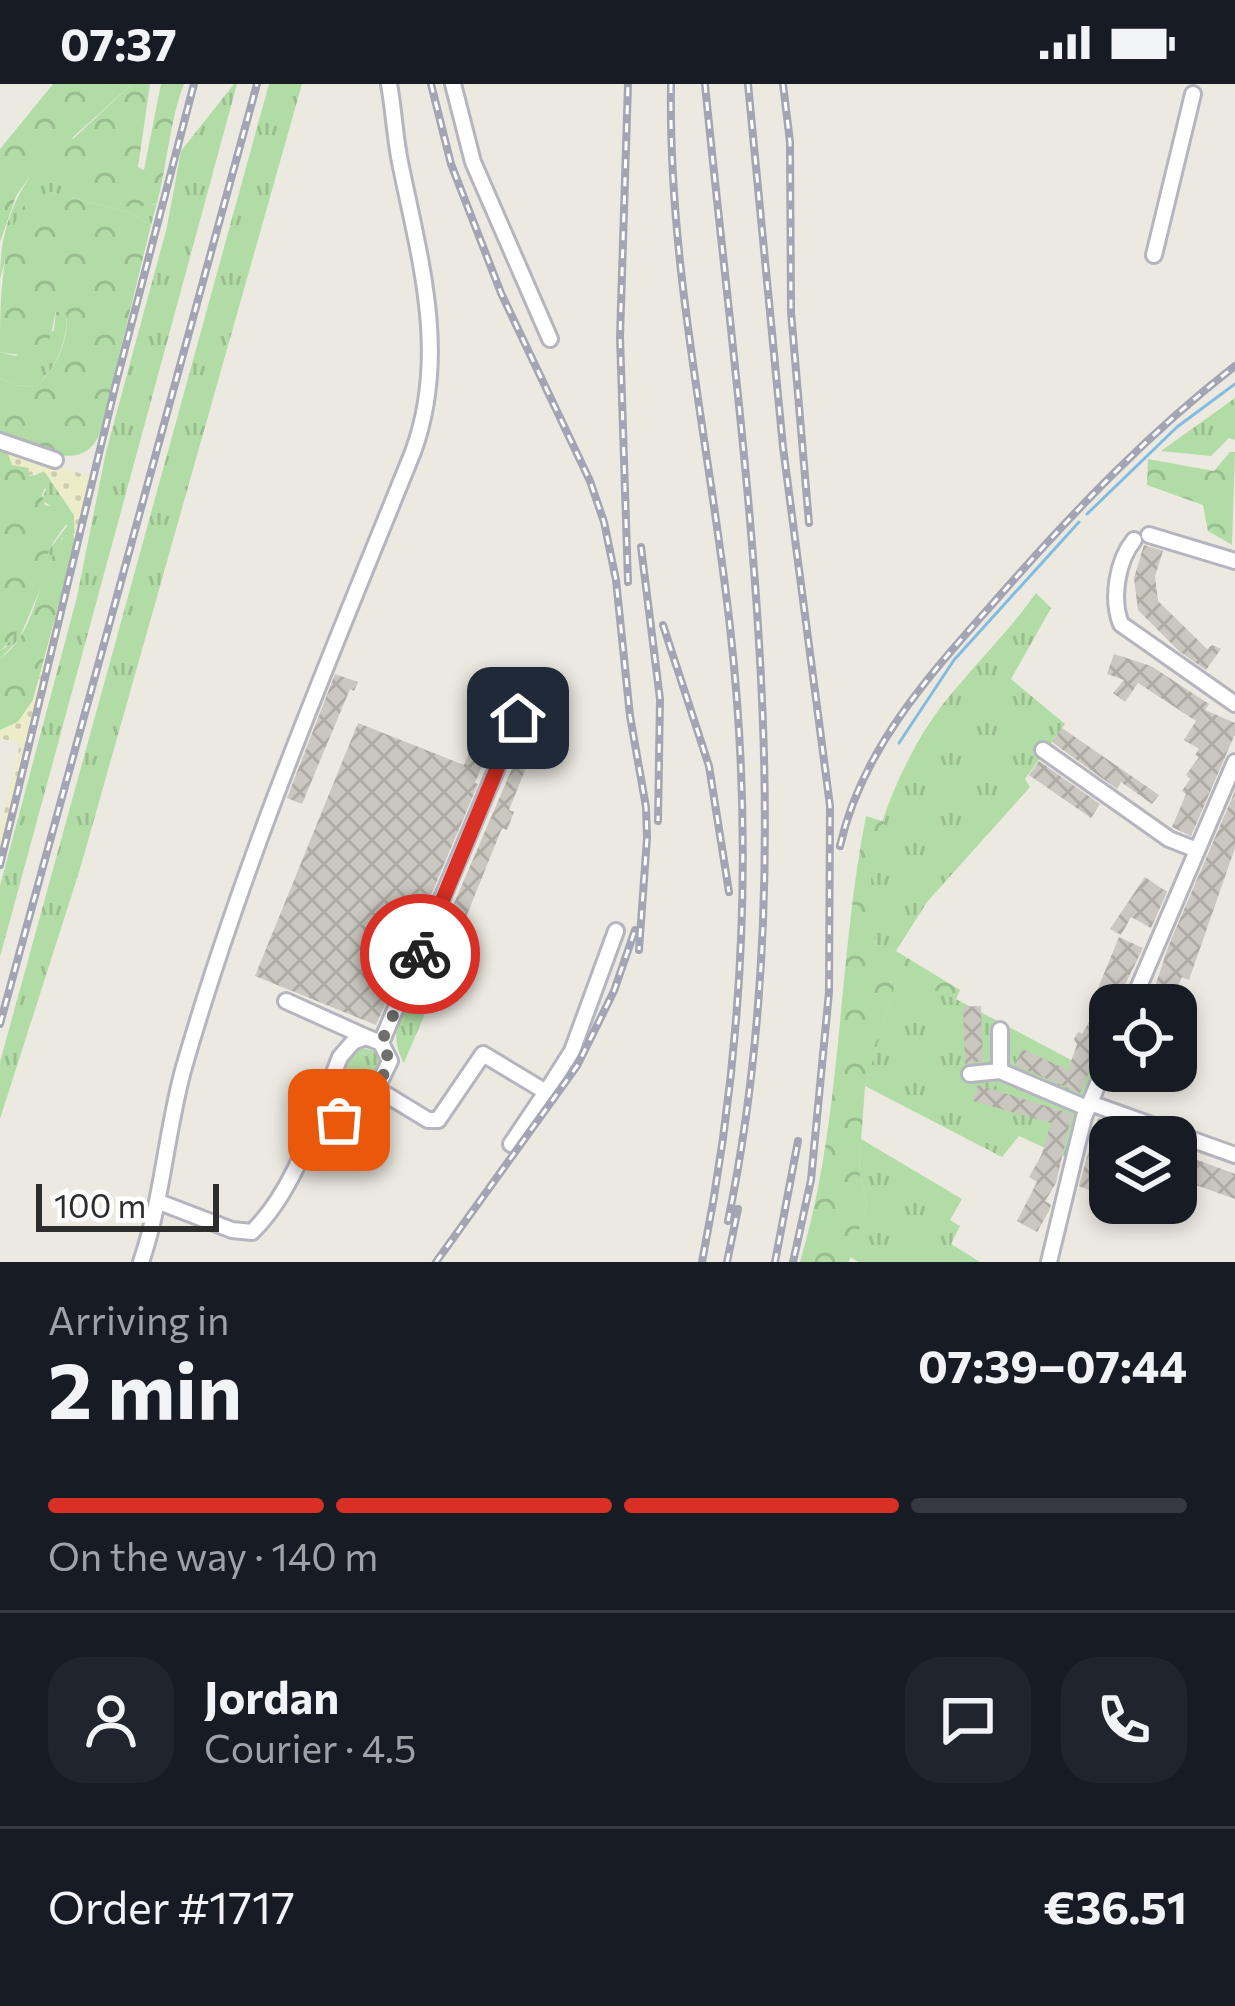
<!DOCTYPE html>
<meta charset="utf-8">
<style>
:root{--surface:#171b24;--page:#20242c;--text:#f1f3f6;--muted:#9ea1a6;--line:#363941;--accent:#d93025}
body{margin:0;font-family:Commissioner,sans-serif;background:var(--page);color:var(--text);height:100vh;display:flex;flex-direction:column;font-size:45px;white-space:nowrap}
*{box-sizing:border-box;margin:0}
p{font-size:39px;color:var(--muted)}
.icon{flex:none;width:66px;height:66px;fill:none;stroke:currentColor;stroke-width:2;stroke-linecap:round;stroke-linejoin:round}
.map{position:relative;height:1178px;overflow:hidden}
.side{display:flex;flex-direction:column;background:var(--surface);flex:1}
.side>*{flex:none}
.controls{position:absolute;left:1089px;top:900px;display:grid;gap:24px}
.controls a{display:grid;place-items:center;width:108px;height:108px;border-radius:24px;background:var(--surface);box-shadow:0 6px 18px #0003;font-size:60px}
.scale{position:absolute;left:36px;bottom:30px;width:183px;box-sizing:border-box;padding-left:12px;border:6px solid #2d2d2d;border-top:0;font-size:33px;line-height:42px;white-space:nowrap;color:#2d2d2d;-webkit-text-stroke:9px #fff;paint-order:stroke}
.pin{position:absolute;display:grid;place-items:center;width:102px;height:102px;color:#fff;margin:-51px;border-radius:24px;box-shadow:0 6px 18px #0006}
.courier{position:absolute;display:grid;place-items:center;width:120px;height:120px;margin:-60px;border:9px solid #d93025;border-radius:50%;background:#fff;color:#222;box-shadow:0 3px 15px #0007}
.summary em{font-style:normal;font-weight:700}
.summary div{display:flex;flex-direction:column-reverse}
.summary{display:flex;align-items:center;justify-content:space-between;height:204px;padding:0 48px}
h1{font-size:78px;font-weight:700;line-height:90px}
.bar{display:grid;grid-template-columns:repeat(4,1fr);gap:18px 12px;align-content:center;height:144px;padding:0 48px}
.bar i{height:15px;border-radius:9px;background:var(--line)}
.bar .current{background:var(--accent)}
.bar p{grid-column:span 4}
.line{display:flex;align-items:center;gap:30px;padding:0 48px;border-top:3px solid var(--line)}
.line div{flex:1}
.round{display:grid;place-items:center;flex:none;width:126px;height:126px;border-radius:36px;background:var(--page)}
.status{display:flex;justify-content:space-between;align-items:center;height:84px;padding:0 60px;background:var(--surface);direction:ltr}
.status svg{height:33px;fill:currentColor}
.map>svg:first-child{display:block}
</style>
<div class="status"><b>07:37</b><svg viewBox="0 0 49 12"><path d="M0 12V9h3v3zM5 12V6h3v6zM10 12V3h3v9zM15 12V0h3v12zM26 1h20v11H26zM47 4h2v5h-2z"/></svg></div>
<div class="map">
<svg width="1235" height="1178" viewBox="0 0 1235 1178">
<defs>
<pattern id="grass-tufts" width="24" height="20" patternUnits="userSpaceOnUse" patternTransform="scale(3)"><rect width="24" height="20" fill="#b1dca5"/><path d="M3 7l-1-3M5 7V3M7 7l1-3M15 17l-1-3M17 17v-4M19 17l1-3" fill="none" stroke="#99bd8e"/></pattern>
<pattern id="forest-crowns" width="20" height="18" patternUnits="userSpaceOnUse" patternTransform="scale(3)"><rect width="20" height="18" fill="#b1dca5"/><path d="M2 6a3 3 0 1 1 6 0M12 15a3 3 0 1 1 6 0" fill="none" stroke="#99bd8e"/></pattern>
<pattern id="sand-dots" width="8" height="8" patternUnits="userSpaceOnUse" patternTransform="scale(3)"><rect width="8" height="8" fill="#edecc9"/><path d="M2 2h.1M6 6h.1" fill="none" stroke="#cccbad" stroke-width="1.8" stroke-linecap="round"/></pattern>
<pattern id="building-cross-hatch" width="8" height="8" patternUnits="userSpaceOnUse" patternTransform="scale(3)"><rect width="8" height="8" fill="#c9c7bf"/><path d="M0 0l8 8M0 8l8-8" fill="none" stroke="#adaba4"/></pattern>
</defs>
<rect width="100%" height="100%" fill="#ece9e1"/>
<path fill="url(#grass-tufts)" d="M 114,0 L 132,0 L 72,54 L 153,121 L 157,119 L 151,141 L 131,129 L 51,108 L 14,144 L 0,195 C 0,102 54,63 114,0 Z
M 234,0 L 237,0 L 0,873 L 0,802 L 77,513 L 106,368 L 167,143 L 181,67 Z
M 269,0 L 302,0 L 80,785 L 0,1035 L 0,978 Z
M 56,227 L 67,231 C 67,258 56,286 35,303 L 15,301 L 0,294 L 0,268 L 16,272 L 54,246 Z
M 1235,314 L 1235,356 L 1229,354 L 1211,372 L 1161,367 Z
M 44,387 L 74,431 L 76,454 L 75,449 L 62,454 L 19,555 L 0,575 L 0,567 L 6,563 L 49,466 L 67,442 L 56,426 L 42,416 L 46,405 L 32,393 Z
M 1036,509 L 1051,524 L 1011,595 L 1065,640 L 1025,695 L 1030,703 L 927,818 L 896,867 L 876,862 C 875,840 870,818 871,796 C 873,742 908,667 940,624 C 971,584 1007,550 1036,509 Z
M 427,866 L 448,875 L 404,979 C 382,943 412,901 427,866 Z
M 898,890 L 937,905 L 1094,988 L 1078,1024 L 1067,1074 L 1019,1052 L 1002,1073 L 865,1002 Z
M 359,963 L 378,968 C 386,997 355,1021 332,1033 L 325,1028 L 344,974 Z
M 861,1055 L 962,1115 L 950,1136 L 960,1142 L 951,1160 L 980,1178 L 858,1178 L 850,1173 L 867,1120 L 859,1086 Z"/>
<path fill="url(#forest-crowns)" d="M 53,0 L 114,0 L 28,95 L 16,112 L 0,158 L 0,65 Z
M 132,0 L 150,0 L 138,83 L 144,86 L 161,0 L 184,0 C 169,39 168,78 157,119 C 124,131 47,112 60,67 Z
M 51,108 L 131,129 L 151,141 L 101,345 C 86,394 36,363 0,351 L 0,294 L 15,301 L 35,303 C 56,286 68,258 67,231 L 56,227 L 47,268 L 40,274 L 0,268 C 0,225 0,155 25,120 C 32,112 41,111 51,108 Z
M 0,362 L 29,384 L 29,392 L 43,390 L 47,399 L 42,411 L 45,421 L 65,425 L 70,433 C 65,445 55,453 50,465 C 34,499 31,542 0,567 Z
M 1230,368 L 1235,368 L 1232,461 L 1208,447 L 1203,421 L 1147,401 L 1148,375 L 1214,387 Z
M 73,448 L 75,460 L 33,616 L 18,638 L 0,646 L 0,575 C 41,545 36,485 67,449 Z
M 866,732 L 885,738 L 871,795 L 876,861 L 896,867 L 960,906 L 956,915 L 898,891 L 865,1002 L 859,1086 L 867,1120 L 849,1178 L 800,1178 C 843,1034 837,879 866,732 Z"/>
<path fill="url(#sand-dots)" d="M 0,362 L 88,392 L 90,404 L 0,769 L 0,747 L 20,660 L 0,654 L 0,646 L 18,638 L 33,616 L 75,460 L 74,431 L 49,392 L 43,387 L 28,392 L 29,384 L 12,381 L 7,367 Z"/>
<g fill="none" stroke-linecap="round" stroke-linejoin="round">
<path stroke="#82bce0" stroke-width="3" d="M 1087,430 L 1177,343 L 1235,300
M 899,659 L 954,576 L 1079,438"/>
</g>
<path fill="url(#building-cross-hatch)" d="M 1144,461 L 1163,467 L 1155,492 L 1158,517 L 1207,565 L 1212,561 L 1221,565 L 1206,586 L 1179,567 L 1138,526 L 1134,494 Z
M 1114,570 L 1151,582 L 1209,620 L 1205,626 L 1235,639 L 1235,650 L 1191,752 L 1172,743 L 1186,710 L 1182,707 L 1190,695 L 1186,691 L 1199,673 L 1195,671 L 1199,665 L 1184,656 L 1196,637 L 1138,599 L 1125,618 L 1113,609 L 1124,596 L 1107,590 Z
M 335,590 L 358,598 L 354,607 L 350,605 L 302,720 L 287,714 Z
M 534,620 L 545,623 L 534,664 L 509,726 L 514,728 L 507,746 L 502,744 L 456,858 L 440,852 L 523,659 Z
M 485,628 L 501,635 L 475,699 L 478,700 L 376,941 L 255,892 L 358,639 L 464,681 Z
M 1062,644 L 1159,711 L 1152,720 L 1121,698 L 1117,705 L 1052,658 Z
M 1039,677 L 1100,720 L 1091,734 L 1029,691 Z
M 1235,707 L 1235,764 L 1189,896 L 1182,893 L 1170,921 L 1151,915 L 1168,863 Z
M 1145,793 L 1167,808 L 1151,844 L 1131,833 L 1121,851 L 1110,845 Z
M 1119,853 L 1143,864 L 1115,921 L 1096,909 Z
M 981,922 L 983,977 L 965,980 L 963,923 Z
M 1093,931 L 1110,941 L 1080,1009 L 1015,981 L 1022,965 L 1068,986 L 1077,961 L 1074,955 L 1078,948 L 1082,950 Z
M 978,1001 L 1072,1030 L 1056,1099 L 1045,1117 L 1051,1121 L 1049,1127 L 1037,1148 L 1017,1137 L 1037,1098 L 1029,1093 L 1042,1070 L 1051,1039 L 973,1017 Z
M 1098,1034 L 1151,1053 L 1110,1053 L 1110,1096 L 1105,1094 L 1098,1110 L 1079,1102 Z
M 1176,1068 L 1235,1090 L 1235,1115 L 1176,1094 Z"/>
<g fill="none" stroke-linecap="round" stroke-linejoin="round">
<g stroke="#b5b5bf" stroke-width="20">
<path id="minor" d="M 453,0 L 473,78 L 550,255
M 1154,171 L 1193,10
M 0,357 L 55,376
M 1149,451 L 1235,477
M 1134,456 C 1117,477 1111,515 1121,540 L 1235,620
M 1043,666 L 1169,755 L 1197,766
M 286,917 L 366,953
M 1131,921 L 1235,678
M 1000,946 L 1000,987
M 381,959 L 518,634
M 970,990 L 1000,987 L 1087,1024
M 377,1005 L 428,1036 L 438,1036 L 483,970 L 546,1008 L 511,1060
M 546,1008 L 572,967 L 616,847
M 1090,1019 L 1235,1071
M 159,1118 L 232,1146 L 252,1148 C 297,1104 317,1031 340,973 L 353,958 L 366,953 L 381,959 L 390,977 L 375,1008 L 303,1064
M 141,1178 C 163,1114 166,1047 184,983 C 245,772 331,571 413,368 C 448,272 421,180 401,83 C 395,56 394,27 389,0
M 1049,1178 L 1084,1033 L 1110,971"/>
</g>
<use href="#minor" stroke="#fff" stroke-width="14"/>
<g stroke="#a4a5b4" stroke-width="8">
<path id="rail" d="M 431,0 L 451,80 L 501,209 L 590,397 L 604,438 L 616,496 L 630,632 L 646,723 L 647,754 L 639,866
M 671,0 C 668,184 710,362 730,543 C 754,756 744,968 702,1178
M 705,0 C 742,377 806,760 728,1137
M 748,0 L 783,363 L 830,722 L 829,908 L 811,1096 L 793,1178
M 783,0 L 790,58 L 791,228 L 809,439
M 641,463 L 660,615 L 658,737
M 628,498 L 620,253 L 628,0
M 663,541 L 709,682 L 729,808
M 840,762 C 863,660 936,584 1003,508 C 1075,426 1149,349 1235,282
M 0,781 L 116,299 L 194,0
M 0,940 L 257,0
M 436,1178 L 577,982 L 614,907 L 635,846
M 727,1178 L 738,1125
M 775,1178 L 798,1057"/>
</g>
<use href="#rail" stroke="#fff" stroke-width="3" stroke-dasharray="9" stroke-linecap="butt"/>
</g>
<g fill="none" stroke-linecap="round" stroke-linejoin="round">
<path stroke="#706f6c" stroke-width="12" stroke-dasharray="0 21.6" d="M 339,1036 L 375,1008 L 390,977 L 381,959 L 420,870"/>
<path stroke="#d93025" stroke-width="15" d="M 420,870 L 518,634"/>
</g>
</svg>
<div class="controls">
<a><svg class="icon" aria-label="locate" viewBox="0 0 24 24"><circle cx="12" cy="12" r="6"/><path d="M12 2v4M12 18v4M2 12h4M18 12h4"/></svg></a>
<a><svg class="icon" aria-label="layers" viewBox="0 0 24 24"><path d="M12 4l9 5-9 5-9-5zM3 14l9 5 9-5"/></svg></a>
</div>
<div class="scale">100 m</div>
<div class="pin" style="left:339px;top:1036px;background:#ea580c"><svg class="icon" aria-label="bag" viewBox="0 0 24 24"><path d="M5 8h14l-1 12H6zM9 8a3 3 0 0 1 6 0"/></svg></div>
<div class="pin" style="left:518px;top:634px;background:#1f2937"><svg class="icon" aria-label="home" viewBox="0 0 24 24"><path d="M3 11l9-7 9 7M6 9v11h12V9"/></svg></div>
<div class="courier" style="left:420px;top:870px"><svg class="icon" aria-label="bike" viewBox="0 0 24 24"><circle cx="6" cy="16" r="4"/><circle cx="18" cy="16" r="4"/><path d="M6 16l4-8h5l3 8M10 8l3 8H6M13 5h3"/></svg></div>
</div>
<section class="side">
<div class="summary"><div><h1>2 min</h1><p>Arriving in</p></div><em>07:39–07:44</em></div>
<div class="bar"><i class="current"></i><i class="current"></i><i class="current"></i><i></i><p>On the way · 140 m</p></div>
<div class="line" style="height:216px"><a class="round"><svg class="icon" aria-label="person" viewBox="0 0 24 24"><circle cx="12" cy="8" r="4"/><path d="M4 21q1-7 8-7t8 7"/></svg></a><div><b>Jordan</b><p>Courier · 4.5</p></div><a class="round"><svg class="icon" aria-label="chat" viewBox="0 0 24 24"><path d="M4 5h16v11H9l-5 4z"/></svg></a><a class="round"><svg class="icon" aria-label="phone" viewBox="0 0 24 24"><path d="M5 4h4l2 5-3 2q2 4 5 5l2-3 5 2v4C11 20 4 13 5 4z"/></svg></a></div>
<div class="line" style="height:156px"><div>Order #1717</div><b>€36.51</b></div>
</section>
